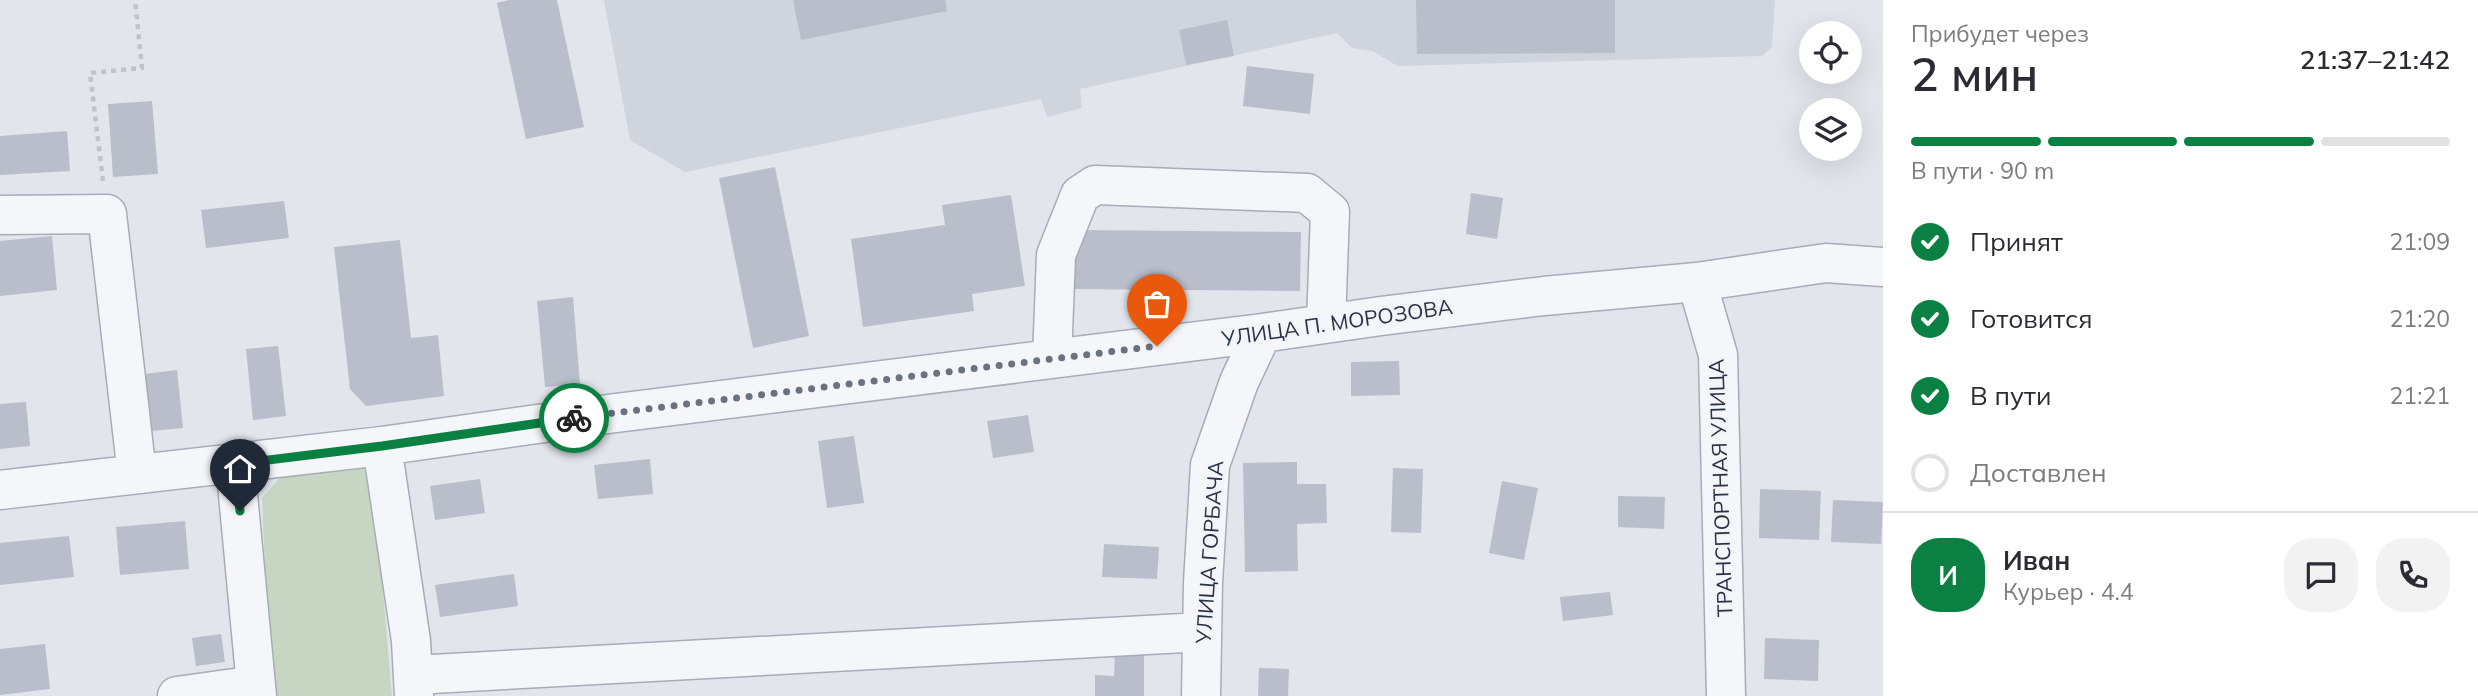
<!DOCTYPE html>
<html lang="ru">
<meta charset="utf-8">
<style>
:root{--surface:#fff;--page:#f2f2f3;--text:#2b2b33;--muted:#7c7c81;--line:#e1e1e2;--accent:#0b8043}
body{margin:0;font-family:Mulish,sans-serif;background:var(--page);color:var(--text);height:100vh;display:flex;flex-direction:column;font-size:26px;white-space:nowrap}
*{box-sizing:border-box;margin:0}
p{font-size:23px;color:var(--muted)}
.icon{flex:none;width:38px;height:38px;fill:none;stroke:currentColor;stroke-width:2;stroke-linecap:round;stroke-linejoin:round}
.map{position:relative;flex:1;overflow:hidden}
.side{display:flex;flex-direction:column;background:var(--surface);width:595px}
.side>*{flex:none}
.controls{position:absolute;left:1799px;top:21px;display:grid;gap:14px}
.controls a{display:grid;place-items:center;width:63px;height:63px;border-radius:50%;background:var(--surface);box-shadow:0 7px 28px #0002;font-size:35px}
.pin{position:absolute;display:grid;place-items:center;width:60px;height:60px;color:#fff;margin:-72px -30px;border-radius:50% 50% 50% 0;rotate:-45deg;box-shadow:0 0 7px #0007}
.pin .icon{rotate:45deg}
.courier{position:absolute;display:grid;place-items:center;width:70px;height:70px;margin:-35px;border:5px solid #0b8043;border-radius:50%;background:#fff;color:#222;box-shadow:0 2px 9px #0007}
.headline em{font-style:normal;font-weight:600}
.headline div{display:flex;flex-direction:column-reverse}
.headline{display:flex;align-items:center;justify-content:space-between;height:119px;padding:0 28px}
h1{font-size:46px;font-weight:600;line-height:52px}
.bar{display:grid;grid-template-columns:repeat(4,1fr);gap:10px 7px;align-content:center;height:84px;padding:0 28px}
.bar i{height:9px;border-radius:5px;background:var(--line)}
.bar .selected{background:var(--accent)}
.bar p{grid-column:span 4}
.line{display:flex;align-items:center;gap:18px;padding:0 28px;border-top:2px solid var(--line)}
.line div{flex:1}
.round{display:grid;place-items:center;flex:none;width:74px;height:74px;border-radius:28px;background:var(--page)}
ol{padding:0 28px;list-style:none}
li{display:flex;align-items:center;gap:21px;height:77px}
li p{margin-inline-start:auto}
li .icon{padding:7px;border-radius:50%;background:var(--accent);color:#fff;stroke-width:4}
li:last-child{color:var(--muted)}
li i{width:38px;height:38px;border:4px solid var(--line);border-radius:50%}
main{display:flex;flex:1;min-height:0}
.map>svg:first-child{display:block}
</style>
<main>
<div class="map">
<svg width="1883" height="696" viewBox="0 0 1883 696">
<rect width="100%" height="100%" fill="#e2e5eb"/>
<path fill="#d0d4dd" d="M 604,0 L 1775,0 L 1772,47 L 1762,56 L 1398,66 L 1372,51 L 1352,48 L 1337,33 L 1080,89 L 1082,108 L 1047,117 L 1041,99 L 685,172 L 630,140 Z"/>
<path fill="#c7d6c3" d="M 359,464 L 373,476 L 392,696 L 270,696 L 262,498 L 284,473 Z"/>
<path fill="#b9beca" d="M 509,0 L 557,0 L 584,127 L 526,139 L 497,3 Z
M 793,0 L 945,0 L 947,11 L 801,40 Z
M 1416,0 L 1615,0 L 1615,53 L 1417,54 Z
M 1227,20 L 1234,56 L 1186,65 L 1179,30 Z
M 1247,66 L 1314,74 L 1310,114 L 1243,106 Z
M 152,101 L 158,174 L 113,177 L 108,104 Z
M 67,131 L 70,171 L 0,175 L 0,136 Z
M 775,167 L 809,336 L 753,348 L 719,178 Z
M 1471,193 L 1503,198 L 1497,239 L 1466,234 Z
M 1011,195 L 1025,286 L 972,294 L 974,311 L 863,327 L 851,239 L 945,225 L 942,205 Z
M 284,201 L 289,238 L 206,248 L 201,210 Z
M 1075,230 L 1301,232 L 1300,291 L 1075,289 Z
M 52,236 L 57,290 L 0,296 L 0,241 Z
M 400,240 L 411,338 L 438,335 L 444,396 L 366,406 L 350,389 L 334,247 Z
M 573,297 L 580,384 L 545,387 L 537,301 Z
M 278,346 L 286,416 L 253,420 L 246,349 Z
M 1399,361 L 1400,395 L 1351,396 L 1351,362 Z
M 177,370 L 183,428 L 142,432 L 136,375 Z
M 26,402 L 30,446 L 0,449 L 0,404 Z
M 1028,415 L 1034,452 L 993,458 L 987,421 Z
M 854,436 L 864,503 L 827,508 L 818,441 Z
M 650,459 L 653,494 L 598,499 L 594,465 Z
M 1297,462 L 1297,484 L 1326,484 L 1327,523 L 1297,524 L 1298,571 L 1245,572 L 1243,463 Z
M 1393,468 L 1423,469 L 1421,533 L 1391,532 Z
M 480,479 L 485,513 L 435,520 L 430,486 Z
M 1502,481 L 1538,488 L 1524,560 L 1489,553 Z
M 1760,489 L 1821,491 L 1819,540 L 1759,538 Z
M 1618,496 L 1665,497 L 1664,529 L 1618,527 Z
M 1833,500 L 1883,502 L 1881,544 L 1831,542 Z
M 185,521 L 189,569 L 120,575 L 116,527 Z
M 69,536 L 74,577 L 0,585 L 0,543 Z
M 1104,544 L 1159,547 L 1157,579 L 1102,577 Z
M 514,574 L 518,606 L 440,617 L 435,585 Z
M 1610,592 L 1613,615 L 1563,621 L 1560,597 Z
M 221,634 L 225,662 L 196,666 L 192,638 Z
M 1765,638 L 1819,640 L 1818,681 L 1764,679 Z
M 45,644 L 50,689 L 0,695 L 0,649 Z
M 1115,647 L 1144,648 L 1144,696 L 1095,696 L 1095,675 L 1114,676 Z
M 1259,668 L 1289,669 L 1288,696 L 1258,696 Z"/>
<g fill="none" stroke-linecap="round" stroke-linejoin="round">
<g stroke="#a7acb6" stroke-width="41">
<path id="minor" d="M 0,215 L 107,214 L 137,474
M 1697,282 L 1718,355 L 1726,696
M 1052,359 L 1056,255 L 1080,195 L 1095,185 L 1307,193 L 1330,212 L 1326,323
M 382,446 L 411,641 L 414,696
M 235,463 L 257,696
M 0,490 L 382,446 L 608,414 L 1262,333 L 1381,316 L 1544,296 L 1697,282 L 1826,263 L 1883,267
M 413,675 L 1202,632
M 177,696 L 256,685
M 1201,696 L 1203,583 L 1210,465 L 1239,382 L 1262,333"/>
</g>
<path stroke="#c0c3ca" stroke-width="4.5" stroke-dasharray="5 5" stroke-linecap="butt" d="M 103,181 L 90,73 L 142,68 L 135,0"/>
<use href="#minor" stroke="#f5f6f9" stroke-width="38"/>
</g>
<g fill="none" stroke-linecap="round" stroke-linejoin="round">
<path stroke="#6a717f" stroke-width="7" stroke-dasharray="0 12.6" d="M 574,418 L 1157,346"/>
<path stroke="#0b8043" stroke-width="9" d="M 240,511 L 235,464 L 382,446 L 574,418"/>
</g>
<g text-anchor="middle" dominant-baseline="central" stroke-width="5" stroke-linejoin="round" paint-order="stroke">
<g font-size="21" fill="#293245" stroke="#f2f4f8">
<text transform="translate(1337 322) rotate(-8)">УЛИЦА П. МОРОЗОВА</text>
<text transform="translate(1720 488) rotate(-92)">ТРАНСПОРТНАЯ УЛИЦА</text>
<text transform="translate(1209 552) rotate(-86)">УЛИЦА ГОРБАЧА</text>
</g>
</g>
</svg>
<div class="controls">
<a><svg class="icon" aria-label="locate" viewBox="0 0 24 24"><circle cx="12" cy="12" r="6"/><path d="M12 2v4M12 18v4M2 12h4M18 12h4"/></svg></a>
<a><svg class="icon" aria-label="layers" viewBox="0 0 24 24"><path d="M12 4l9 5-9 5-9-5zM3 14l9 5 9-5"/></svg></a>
</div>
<div class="pin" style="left:1157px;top:346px;background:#ea580c"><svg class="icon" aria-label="bag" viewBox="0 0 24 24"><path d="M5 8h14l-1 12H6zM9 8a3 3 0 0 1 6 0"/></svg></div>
<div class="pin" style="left:240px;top:511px;background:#1f2937"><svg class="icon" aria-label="home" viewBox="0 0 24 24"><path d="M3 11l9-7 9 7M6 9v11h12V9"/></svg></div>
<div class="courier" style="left:574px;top:418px"><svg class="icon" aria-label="bike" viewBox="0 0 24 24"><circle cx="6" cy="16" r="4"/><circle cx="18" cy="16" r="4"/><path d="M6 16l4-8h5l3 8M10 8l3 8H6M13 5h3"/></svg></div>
</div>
<section class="side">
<div class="headline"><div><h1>2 мин</h1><p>Прибудет через</p></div><em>21:37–21:42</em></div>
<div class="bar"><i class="selected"></i><i class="selected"></i><i class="selected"></i><i></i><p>В пути · 90 m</p></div>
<ol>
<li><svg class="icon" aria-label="check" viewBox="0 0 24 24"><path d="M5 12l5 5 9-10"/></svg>Принят<p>21:09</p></li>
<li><svg class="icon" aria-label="check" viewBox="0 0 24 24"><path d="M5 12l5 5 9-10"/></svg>Готовится<p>21:20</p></li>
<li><svg class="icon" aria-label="check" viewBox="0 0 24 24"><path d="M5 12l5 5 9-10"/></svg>В пути<p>21:21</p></li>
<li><i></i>Доставлен</li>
</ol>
<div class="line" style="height:126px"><b class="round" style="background:var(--accent);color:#fff">И</b><div><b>Иван</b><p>Курьер · 4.4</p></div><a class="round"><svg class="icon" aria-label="chat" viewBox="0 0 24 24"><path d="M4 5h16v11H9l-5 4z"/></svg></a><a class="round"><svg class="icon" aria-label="phone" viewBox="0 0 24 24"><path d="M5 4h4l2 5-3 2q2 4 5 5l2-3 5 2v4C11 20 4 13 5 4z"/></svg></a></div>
</section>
</main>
